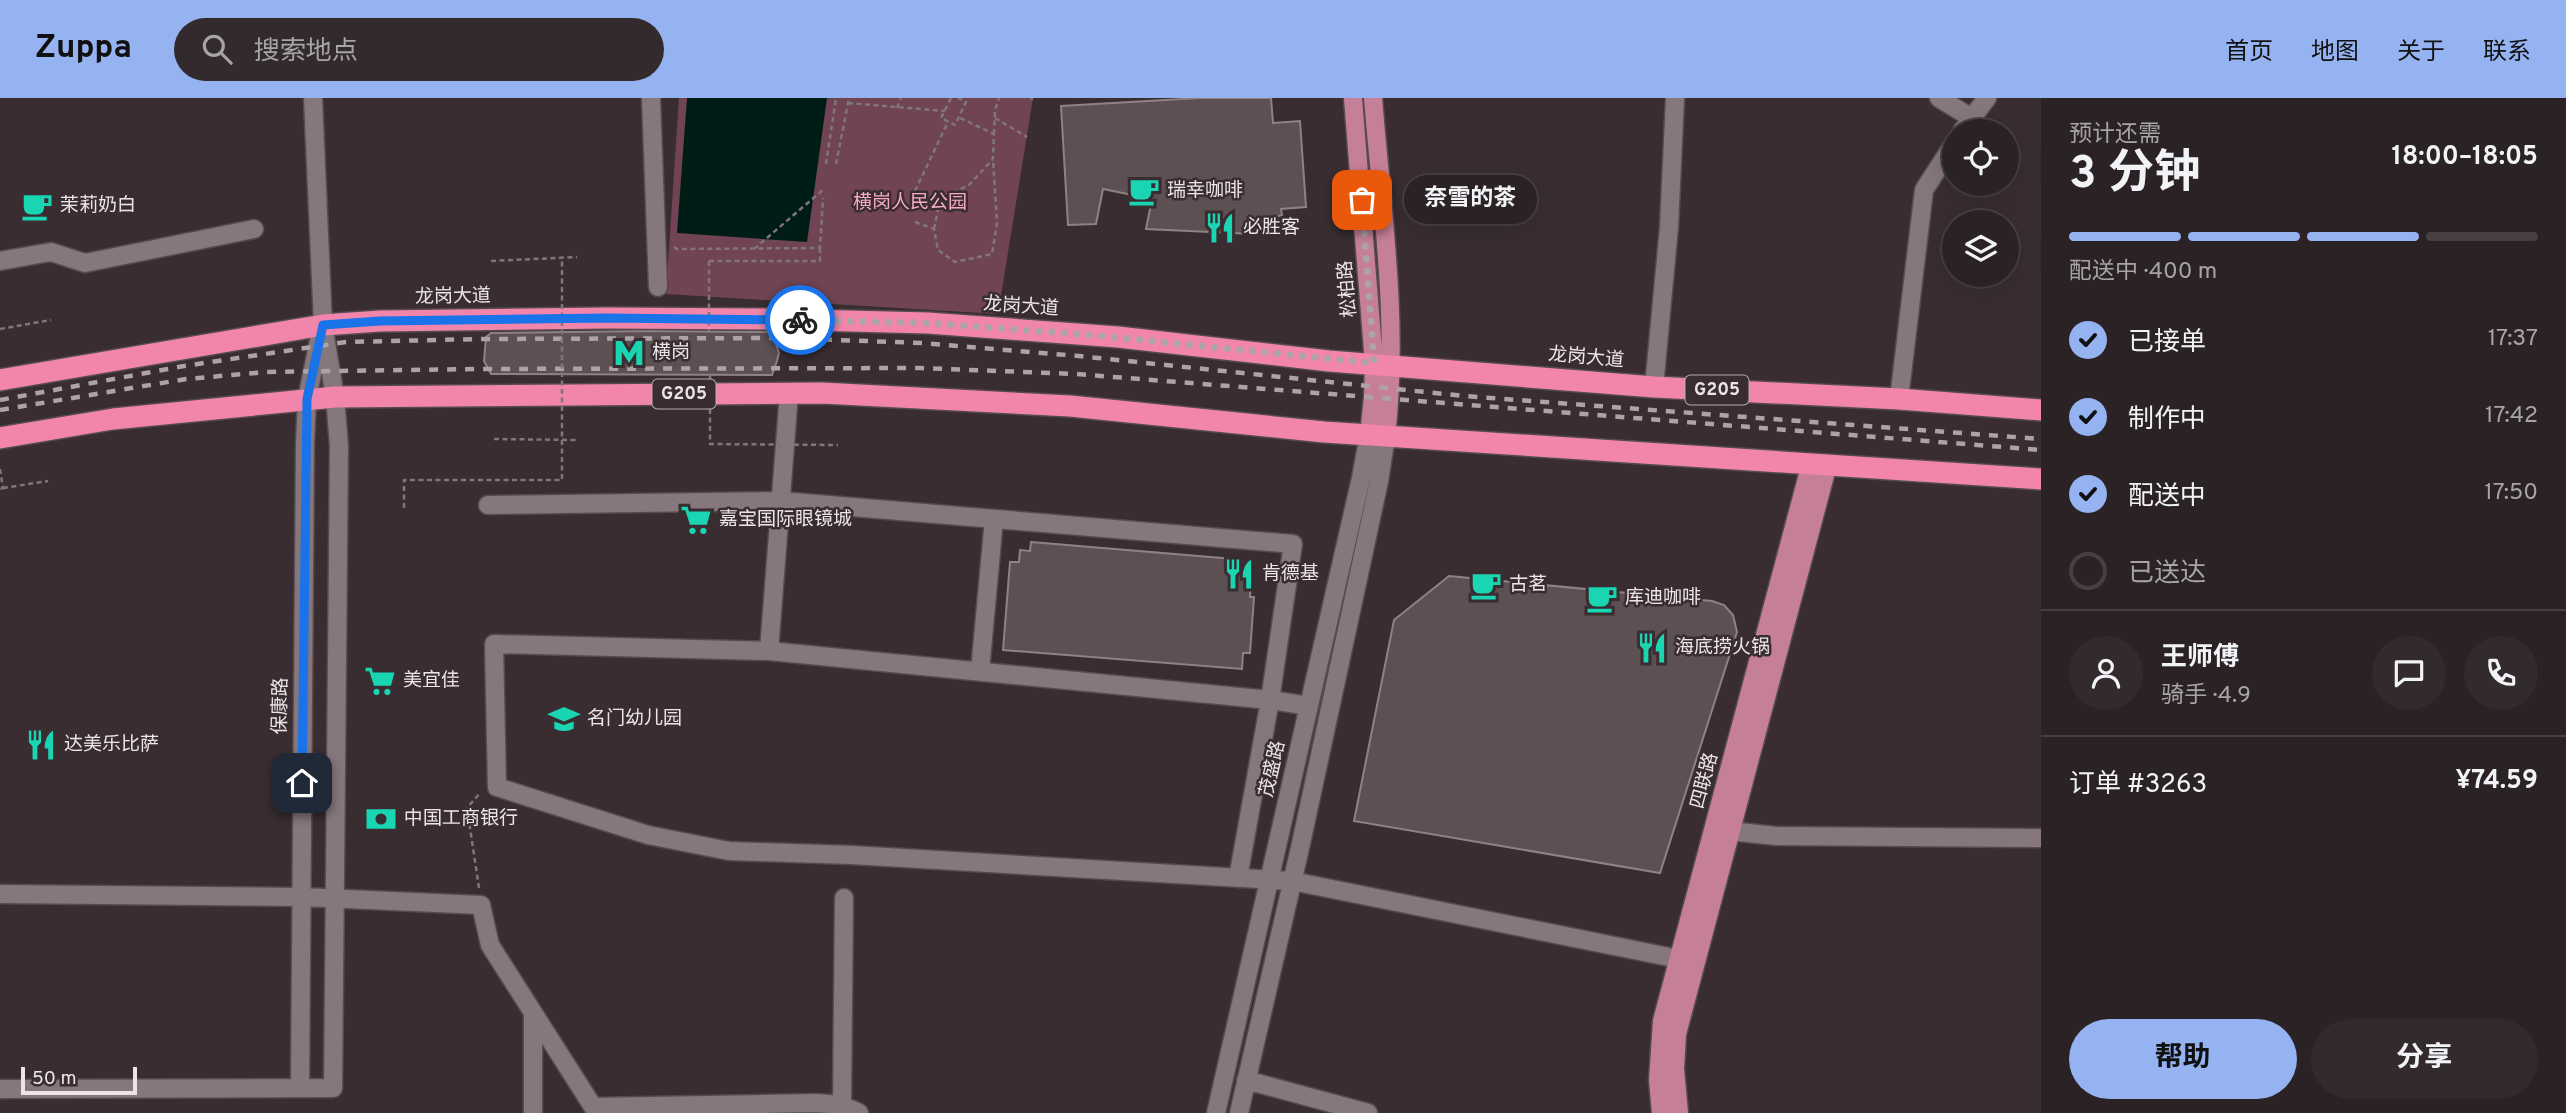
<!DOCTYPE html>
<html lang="zh">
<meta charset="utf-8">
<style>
:root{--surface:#2b2225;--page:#332a2d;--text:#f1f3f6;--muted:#a6a4a7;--line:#473f42;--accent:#95b2f1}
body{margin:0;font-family:Overpass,"Noto Sans SC",sans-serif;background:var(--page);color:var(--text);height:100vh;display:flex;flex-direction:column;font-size:26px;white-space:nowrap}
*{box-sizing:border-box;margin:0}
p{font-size:23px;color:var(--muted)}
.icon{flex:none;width:38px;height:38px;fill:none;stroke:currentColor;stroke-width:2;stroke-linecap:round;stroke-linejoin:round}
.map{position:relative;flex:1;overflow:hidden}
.side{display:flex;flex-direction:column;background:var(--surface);width:525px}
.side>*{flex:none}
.tools{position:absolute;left:1942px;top:21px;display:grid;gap:14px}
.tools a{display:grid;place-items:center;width:77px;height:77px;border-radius:50%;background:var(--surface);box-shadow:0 7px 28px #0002,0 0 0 2px var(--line);font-size:35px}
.scale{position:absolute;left:21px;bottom:18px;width:116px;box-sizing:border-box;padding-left:7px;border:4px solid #ece4e7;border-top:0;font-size:19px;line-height:24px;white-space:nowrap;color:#ece4e7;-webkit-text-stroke:5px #392d31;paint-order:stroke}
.pin{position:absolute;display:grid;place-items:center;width:60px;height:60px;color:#fff;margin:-30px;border-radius:14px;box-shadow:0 4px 10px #0006}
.courier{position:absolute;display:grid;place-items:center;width:70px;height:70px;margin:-35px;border:5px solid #1a73e8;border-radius:50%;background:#fff;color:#222;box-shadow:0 2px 9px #0007}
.bubble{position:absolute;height:49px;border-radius:24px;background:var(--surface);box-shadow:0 7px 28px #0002,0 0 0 2px var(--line);font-size:23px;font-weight:700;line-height:49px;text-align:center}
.summary em{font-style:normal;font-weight:700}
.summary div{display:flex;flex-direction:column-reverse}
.summary{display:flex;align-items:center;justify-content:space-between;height:119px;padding:0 28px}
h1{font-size:46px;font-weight:700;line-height:52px}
.bar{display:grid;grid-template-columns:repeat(4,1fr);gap:10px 7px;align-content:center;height:84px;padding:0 28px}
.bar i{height:9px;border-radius:5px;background:var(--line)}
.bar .on{background:var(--accent)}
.bar p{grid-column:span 4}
.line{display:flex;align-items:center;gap:18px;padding:0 28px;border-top:2px solid var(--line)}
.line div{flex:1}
.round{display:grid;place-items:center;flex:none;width:74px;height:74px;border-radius:37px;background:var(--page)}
ol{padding:0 28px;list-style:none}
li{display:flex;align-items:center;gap:21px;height:77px}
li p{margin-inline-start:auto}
li .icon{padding:7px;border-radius:50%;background:var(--accent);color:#111;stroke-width:4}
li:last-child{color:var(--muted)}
li i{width:38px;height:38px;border:4px solid var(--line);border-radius:50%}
.button{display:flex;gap:14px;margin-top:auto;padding:14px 28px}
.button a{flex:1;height:80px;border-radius:42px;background:var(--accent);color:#111;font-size:28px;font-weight:700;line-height:80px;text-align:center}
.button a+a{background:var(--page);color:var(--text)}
header{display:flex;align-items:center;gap:42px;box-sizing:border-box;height:98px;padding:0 35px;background:var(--accent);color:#111}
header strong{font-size:33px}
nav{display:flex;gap:38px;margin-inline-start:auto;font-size:24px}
.search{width:490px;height:63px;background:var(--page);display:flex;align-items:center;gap:18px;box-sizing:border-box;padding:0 24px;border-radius:38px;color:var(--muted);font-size:26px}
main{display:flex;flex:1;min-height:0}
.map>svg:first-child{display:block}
</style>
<header>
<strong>Zuppa</strong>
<div class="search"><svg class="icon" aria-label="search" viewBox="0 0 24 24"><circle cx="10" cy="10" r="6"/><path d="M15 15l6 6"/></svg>搜索地点</div>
<nav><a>首页</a><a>地图</a><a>关于</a><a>联系</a></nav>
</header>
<main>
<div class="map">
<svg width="2041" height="1015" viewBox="0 0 2041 1015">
<rect width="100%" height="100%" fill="#392d31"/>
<path fill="#714453" d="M 679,0 L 1033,0 L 998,216 L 666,196 Z"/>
<path fill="#001c16" d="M 687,0 L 827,0 L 807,144 L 677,135 Z"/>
<path fill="#5d5053" stroke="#8f8185" stroke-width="2" d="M 1200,0 L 1271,0 L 1273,25 L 1300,23 L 1306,109 L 1281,111 L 1282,117 L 1256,125 L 1253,136 L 1146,131 L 1152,101 L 1103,91 L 1096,126 L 1068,127 L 1061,8 Z
M 650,233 L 772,234 L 779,255 L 777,263 L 772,277 L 491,276 L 484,263 L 486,239 L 491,235 Z
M 1031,444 L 1234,461 L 1234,468 L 1245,469 L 1244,479 L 1251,480 L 1250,499 L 1254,499 L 1250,555 L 1243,555 L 1242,571 L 1003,552 L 1010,464 L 1019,464 L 1020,452 L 1030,453 Z
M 1449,478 L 1712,503 L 1724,507 L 1733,517 L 1737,534 L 1660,775 L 1354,723 L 1394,522 Z"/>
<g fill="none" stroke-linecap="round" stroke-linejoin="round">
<g stroke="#554b4f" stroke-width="21">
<path id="minor" d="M 651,0 L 658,189
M 1939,0 L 1970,19
M 1962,33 L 1987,0
M 0,163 L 51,154 L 85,165 L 254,131
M 1654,289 L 1669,129 L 1675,0
M 1899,301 L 1924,92 L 1955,44
M 488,407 L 781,403 L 1293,446 L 1270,602 L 1238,780
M 769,553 L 789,295
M 980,573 L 994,421
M 1309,608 L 1270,602 L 769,553 L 494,546 L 497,689 L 648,737 L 729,753 L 852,757 L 1292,783 L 1679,861
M 1730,733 L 1776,738 L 2041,740
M 0,796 L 301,799 L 481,807 L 490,847 L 597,1015
M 533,915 L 533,1015
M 1246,982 L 1368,1015
M 300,990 L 305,344 L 307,301 L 320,237
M 0,991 L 333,990 L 339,348 L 335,299 L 323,227 L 313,0
M 593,1009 L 816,1005 L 842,1007 L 859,1015
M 840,1015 L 842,1007 L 844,800
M 1216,1015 L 1361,380 L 1369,337
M 1239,1015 L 1300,750 L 1379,383 L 1386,338"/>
</g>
<g stroke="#554b4f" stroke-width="21">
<path id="major" d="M 1353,0 L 1374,266 L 1373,299 L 1369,337
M 1373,0 C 1382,112 1399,226 1386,338
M 1661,1015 L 1658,982 L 1662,923 L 1811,365
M 1679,1015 L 1675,971 L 1677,936 L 1828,366"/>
</g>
<g stroke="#554b4f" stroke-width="24">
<path id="highway" d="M 0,282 L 323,227 L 380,223 L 607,220 L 769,221 L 928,225 L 1118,239 L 1329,263 L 1654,289 L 1899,301 L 2041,312
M 0,340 L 113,321 L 335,299 L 822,295 L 1070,308 L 1324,334 L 2041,381"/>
</g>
<path stroke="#807679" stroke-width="2.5" stroke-dasharray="5 3.5" stroke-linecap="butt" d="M 951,0 L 941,20 L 955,27 L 966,4 L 958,0
M 1030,0 L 1033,1
M 848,5 L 945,13
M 897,10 L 901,0
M 995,20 L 1027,39
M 994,36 L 995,12 L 999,0
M 826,66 L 836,0
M 836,66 L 849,0
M 915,93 L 948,24
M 915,124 L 934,131 L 938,152 L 955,164 L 992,156 L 997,125 L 993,61
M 934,131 L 938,112 L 951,96 L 969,87 L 993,61 L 994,36 L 958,19
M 674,149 L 677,151 L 820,150 L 823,100
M 754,151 L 824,91
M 491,163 L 577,159
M 709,163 L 820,163 L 820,151
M 0,231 L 51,222
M 494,341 L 576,342
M 0,371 L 3,390 L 0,391
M 3,390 L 48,383
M 479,790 L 467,710 L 481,694"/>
<use href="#minor" stroke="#85777b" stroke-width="18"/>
<use href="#major" stroke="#c67f98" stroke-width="18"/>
<use href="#highway" stroke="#f185ac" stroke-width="21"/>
<path stroke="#ada3a6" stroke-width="4.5" stroke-dasharray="9 9" stroke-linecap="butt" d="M 0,302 L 184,268 L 346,244 L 481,241 L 781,240 L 922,245 L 1079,258 L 1464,298 L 2041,341
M 0,312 L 186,281 L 267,274 L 481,271 L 920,270 L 1076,276 L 2041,352"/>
<path stroke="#807679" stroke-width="2.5" stroke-dasharray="5 3.5" stroke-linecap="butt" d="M 709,163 L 709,233
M 710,277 L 710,346 L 838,347
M 404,410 L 404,382 L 562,382 L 562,159"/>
</g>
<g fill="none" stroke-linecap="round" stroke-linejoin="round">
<path stroke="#ada4a7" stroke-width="7" stroke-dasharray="0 12.6" d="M 800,222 L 928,225 L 1091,237 L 1374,265 L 1362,102"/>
<path stroke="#1a73e8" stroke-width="9" d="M 302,685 L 307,301 L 323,227 L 380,223 L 607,220 L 800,222"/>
</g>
<defs>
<g id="cafe-bare" transform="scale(2.415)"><path d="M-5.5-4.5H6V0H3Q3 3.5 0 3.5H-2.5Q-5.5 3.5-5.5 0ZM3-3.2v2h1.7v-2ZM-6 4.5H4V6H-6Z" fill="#19d5b2" stroke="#392d31" stroke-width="2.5" paint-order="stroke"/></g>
<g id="restaurant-bare" transform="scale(2.415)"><path d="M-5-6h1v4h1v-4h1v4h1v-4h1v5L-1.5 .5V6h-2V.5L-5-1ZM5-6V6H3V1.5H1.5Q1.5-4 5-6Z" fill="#19d5b2" stroke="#392d31" stroke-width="2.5" paint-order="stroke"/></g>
<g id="metro-bare" transform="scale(2.415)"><path d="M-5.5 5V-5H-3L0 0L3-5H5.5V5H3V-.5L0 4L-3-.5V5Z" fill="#19d5b2" stroke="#392d31" stroke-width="2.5" paint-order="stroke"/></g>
<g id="supermarket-bare" transform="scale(2.415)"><path d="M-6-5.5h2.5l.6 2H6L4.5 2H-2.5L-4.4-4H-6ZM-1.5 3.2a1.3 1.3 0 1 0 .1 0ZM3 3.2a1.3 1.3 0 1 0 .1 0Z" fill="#19d5b2" stroke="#392d31" stroke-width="2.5" paint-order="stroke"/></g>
<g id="school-bare" transform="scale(2.415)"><path d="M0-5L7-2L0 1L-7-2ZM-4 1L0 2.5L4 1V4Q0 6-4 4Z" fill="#19d5b2" stroke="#392d31" stroke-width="2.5" paint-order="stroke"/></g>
<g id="bank-bare" transform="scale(2.415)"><path d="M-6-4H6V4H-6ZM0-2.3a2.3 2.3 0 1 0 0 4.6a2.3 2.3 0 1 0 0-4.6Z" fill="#19d5b2" stroke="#392d31" stroke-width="2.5" paint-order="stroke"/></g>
</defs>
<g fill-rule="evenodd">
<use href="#cafe-bare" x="1144" y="93"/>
<use href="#cafe-bare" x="37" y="108"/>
<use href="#restaurant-bare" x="1220" y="130"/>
<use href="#metro-bare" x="629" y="255"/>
<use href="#supermarket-bare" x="696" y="422"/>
<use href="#restaurant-bare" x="1239" y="476"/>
<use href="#cafe-bare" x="1486" y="487"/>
<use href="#cafe-bare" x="1602" y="500"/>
<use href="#restaurant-bare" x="1652" y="550"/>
<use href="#supermarket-bare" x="380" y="583"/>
<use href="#school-bare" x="564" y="621"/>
<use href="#restaurant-bare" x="41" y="647"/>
<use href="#bank-bare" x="381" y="721"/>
</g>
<g text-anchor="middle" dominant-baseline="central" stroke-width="5" stroke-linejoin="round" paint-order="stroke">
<g fill="#392d31" stroke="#b6adb0" stroke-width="2">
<rect x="1685.5" y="277.5" width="63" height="29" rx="5"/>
<rect x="652.5" y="281.5" width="63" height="29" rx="5"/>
</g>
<g font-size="18" font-weight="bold" fill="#ece4e7">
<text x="1717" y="292">G205</text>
<text x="684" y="296">G205</text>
</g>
<g font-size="19" fill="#ece4e7" stroke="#392d31" text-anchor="start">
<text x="1167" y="93">瑞幸咖啡</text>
<text x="60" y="108">茉莉奶白</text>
<text x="1243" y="130">必胜客</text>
<text x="652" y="255">横岗</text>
<text x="719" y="422">嘉宝国际眼镜城</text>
<text x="1262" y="476">肯德基</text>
<text x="1509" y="487">古茗</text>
<text x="1625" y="500">库迪咖啡</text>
<text x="1675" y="550">海底捞火锅</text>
<text x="403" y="583">美宜佳</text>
<text x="587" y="621">名门幼儿园</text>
<text x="64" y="647">达美乐比萨</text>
<text x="404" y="721">中国工商银行</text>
</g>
<g font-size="19" fill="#f7aac3" stroke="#392d31">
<text x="910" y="105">横岗人民公园</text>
</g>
<g font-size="19" fill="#ece4e7" stroke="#392d31">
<text transform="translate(1348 191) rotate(-95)">松柏路</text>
<text transform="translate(453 199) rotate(-1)">龙岗大道</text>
<text transform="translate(1021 209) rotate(4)">龙岗大道</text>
<text transform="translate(1586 260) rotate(5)">龙岗大道</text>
<text transform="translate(281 608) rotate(-89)">保康路</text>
<text transform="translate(1273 671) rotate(-77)">茂盛路</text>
<text transform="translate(1705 683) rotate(-75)">四联路</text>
</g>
</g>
</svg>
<div class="tools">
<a><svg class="icon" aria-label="locate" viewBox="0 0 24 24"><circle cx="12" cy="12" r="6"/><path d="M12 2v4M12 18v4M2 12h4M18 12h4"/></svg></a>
<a><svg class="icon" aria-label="layers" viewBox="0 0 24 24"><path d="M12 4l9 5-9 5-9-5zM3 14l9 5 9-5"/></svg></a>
</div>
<div class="scale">50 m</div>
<div class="pin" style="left:1362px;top:102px;background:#ea580c"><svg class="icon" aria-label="bag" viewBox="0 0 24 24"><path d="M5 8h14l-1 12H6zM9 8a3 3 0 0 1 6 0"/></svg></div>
<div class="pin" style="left:302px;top:685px;background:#1f2937"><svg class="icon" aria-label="home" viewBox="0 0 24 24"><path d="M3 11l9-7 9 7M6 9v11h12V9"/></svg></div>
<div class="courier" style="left:800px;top:222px"><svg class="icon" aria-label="bike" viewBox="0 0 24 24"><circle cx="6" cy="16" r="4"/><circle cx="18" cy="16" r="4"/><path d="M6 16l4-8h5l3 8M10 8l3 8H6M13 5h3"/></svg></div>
<div class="bubble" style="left:1404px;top:77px;width:133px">奈雪的茶</div>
</div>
<section class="side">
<div class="summary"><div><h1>3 分钟</h1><p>预计还需</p></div><em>18:00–18:05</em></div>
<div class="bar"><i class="on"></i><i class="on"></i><i class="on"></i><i></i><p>配送中 · 400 m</p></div>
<ol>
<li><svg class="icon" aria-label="check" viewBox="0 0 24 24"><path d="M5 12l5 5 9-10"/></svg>已接单<p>17:37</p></li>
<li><svg class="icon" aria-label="check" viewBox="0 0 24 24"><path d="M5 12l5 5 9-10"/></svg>制作中<p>17:42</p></li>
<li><svg class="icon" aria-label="check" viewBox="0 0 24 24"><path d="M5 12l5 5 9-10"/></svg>配送中<p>17:50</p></li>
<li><i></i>已送达</li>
</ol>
<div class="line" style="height:126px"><a class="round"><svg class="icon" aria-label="person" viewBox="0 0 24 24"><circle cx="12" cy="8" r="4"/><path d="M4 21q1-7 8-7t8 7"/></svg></a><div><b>王师傅</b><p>骑手 · 4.9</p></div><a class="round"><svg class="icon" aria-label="chat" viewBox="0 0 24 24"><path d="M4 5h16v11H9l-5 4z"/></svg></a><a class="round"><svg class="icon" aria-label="phone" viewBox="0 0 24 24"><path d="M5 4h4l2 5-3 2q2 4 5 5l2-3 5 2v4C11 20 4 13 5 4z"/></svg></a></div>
<div class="line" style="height:91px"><div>订单 #3263</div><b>¥74.59</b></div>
<div class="button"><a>帮助</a><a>分享</a></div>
</section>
</main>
